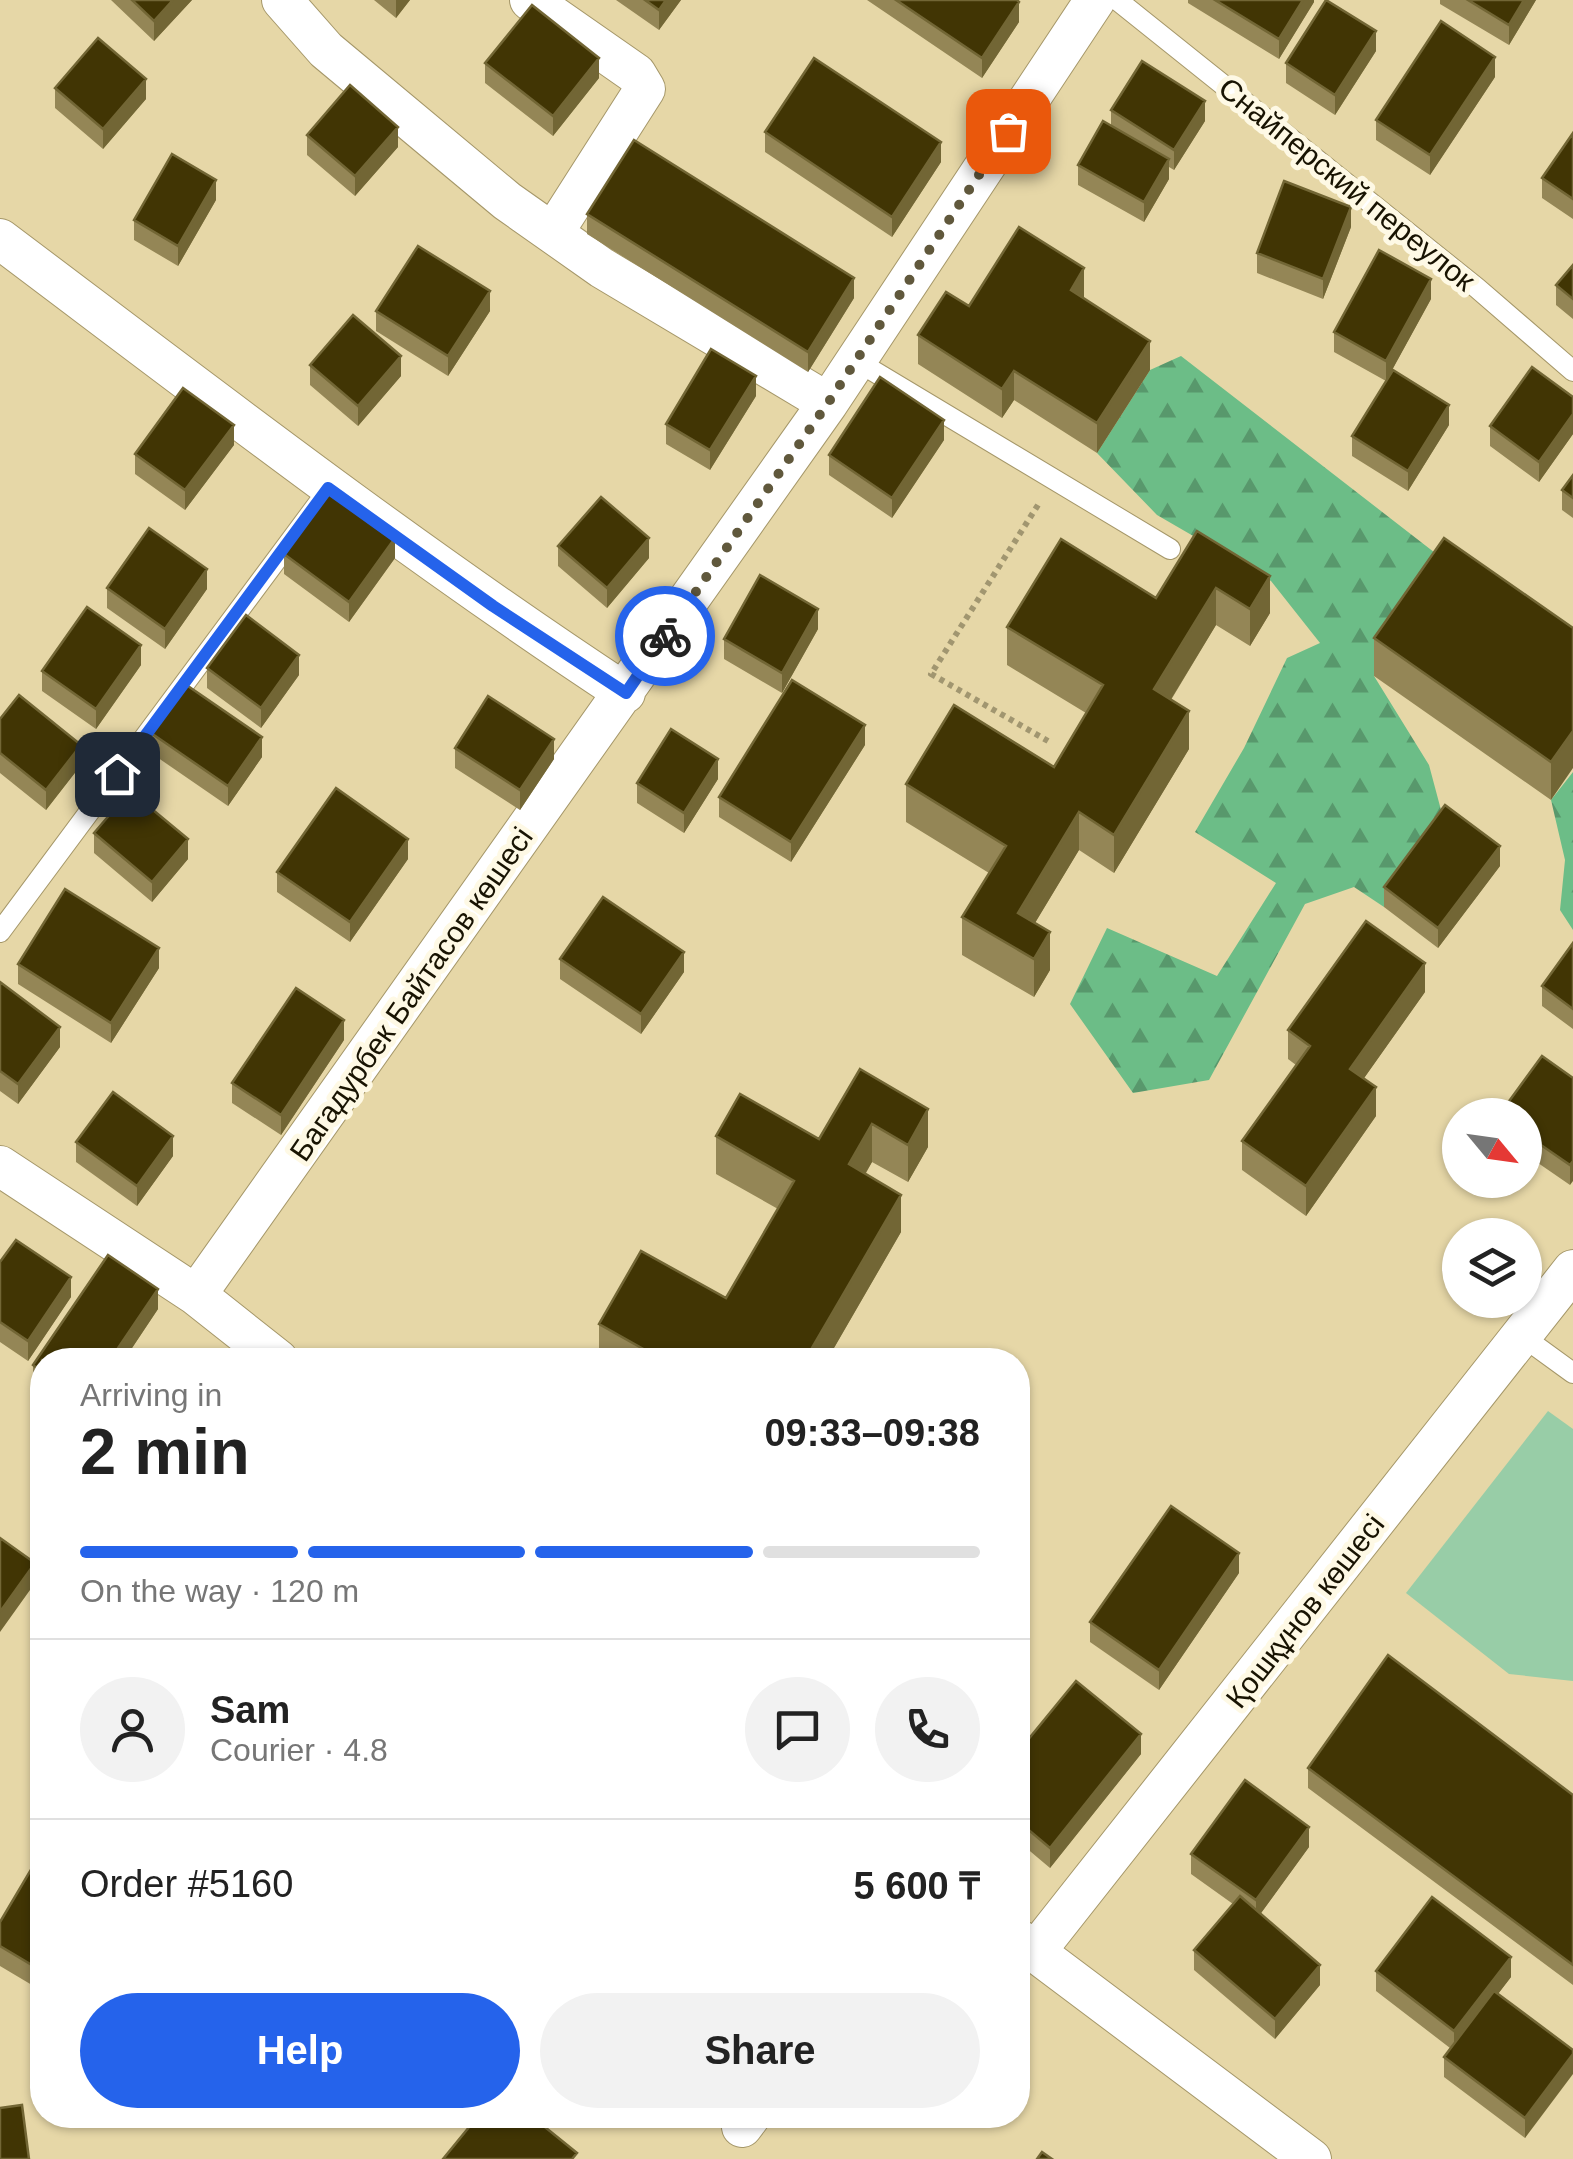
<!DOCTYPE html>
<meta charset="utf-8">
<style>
:root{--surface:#fff;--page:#f2f2f2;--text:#222;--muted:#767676;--line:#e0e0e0;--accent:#2563eb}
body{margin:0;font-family:Helvetica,sans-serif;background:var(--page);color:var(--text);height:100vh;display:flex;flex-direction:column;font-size:38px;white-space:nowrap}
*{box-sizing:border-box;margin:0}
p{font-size:32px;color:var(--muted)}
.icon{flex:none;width:55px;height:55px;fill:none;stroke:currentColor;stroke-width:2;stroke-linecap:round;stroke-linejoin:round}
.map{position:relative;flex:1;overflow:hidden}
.drawer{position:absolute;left:30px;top:1348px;width:1000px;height:780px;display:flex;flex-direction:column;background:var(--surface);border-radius:40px;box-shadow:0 2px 8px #0004}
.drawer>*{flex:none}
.needle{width:65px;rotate:119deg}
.controls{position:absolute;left:1442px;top:1098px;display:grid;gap:20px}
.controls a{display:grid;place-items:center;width:100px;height:100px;border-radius:50%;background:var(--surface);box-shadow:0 2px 8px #0004;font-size:50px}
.pin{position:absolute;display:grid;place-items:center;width:85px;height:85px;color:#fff;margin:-42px;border-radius:20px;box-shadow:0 5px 15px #0006}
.courier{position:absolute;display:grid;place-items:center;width:100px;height:100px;margin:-50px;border:8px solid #2563eb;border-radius:50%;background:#fff;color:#222;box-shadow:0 2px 12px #0007}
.headline em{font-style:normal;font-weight:700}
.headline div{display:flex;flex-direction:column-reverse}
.headline{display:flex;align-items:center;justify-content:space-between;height:170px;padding:0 50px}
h1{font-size:65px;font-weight:700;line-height:75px}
.bar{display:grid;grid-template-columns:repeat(4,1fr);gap:15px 10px;align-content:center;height:120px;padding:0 50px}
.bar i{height:12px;border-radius:8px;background:var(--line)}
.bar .active{background:var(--accent)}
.bar p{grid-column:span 4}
.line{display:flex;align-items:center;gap:25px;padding:0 50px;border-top:2px solid var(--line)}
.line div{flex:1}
.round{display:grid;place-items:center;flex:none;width:105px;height:105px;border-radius:52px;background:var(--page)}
.cta{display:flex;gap:20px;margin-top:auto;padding:20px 50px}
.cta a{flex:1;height:115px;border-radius:60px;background:var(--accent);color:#fff;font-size:40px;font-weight:700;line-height:115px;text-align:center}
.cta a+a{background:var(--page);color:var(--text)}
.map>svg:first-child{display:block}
</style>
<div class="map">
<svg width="1573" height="2159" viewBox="0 0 1573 2159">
<defs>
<pattern id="forest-firs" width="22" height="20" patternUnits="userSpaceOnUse" patternTransform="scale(2.5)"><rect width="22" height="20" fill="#6cbd87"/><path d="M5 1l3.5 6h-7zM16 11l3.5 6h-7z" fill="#58986c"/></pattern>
</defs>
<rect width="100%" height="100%" fill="#e6d7a7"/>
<path fill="#98cda7" d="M 1548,1411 L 1573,1429 L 1573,1681 L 1509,1674 L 1406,1593 Z"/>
<path fill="url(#forest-firs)" d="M 1181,356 L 1439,556 L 1374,676 L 1429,765 L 1445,825 L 1384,907 L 1354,887 L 1305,904 L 1209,1080 L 1133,1093 L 1070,1004 L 1107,928 L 1217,976 L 1276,883 L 1195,832 L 1244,748 L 1287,658 L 1320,643 L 1271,581 L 1157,515 L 1097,453 L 1150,370 Z
M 1573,772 L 1573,930 L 1560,910 L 1565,860 L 1551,800 Z"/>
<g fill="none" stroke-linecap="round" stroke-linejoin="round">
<g stroke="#a59769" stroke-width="22">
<path id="lane" d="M 1117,0 L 1477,288 L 1573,371
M 855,360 L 1170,549
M 0,932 L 329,489
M 1522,1336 L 1573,1373"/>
</g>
<g stroke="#a59769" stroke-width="42">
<path id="street" d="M 282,0 L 326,50 L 507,201 L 602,268 L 828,403
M 530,0 L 636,74 L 645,89 L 553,233
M 0,239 C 206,394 409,551 625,693
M 0,1166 L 196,1295 L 278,1360
M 196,1295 L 828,403 L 1095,0
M 1018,1939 L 1311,2159
M 1035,1952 L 1573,1270
M 742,2127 L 751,2115"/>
</g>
<path stroke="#a19670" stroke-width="6" stroke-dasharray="5 5" stroke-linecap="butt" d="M 1038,505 L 931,674 L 1048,741"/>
<use href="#lane" stroke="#fff" stroke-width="20"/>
<use href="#street" stroke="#fff" stroke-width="40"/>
</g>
<path fill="#948656" d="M 111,0 L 192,0 L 154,41 Z
M 374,0 L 410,0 L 396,18 Z
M 616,0 L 681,0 L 659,30 Z
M 867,0 L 1017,0 L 1019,22 L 982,78 Z
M 1188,0 L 1314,0 L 1314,2 L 1279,59 L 1188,3 Z
M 1440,0 L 1536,0 L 1509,45 L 1440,4 Z
M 1376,51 L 1335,115 L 1286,83 L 1286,63 Z
M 485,63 L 599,78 L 553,136 L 485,83 Z
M 1495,77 L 1430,175 L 1376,140 L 1376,120 Z
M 55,88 L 146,99 L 103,149 L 55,108 Z
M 1111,110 L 1205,121 L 1174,170 L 1169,167 L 1169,179 L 1144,222 L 1078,185 L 1078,165 L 1111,125 Z
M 765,132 L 941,162 L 892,237 L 765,152 Z
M 1573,133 L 1573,219 L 1542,198 L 1542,178 Z
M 307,135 L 398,147 L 355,196 L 307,155 Z
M 216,200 L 178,266 L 134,240 L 134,220 Z
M 587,214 L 854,298 L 808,372 L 587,234 Z
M 1351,227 L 1323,299 L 1257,273 L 1257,253 Z
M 1573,265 L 1573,319 L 1556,305 L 1556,285 Z
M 1084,298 L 1150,370 L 1097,453 L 1014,400 L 1002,418 L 918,364 L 918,335 L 969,306 Z
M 1431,299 L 1386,381 L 1334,352 L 1334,332 Z
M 376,311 L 490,311 L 448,376 L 376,331 Z
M 310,365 L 401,376 L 358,426 L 310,385 Z
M 756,396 L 710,470 L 666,444 L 666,424 Z
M 1573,397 L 1573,434 L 1539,482 L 1490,446 L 1490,426 Z
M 1449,425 L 1408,491 L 1352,456 L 1352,436 Z
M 944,440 L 892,518 L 829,475 L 829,455 Z
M 234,445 L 185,510 L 135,474 L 135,454 Z
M 1573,475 L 1573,518 L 1562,510 L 1562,490 Z
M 1197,531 L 1270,613 L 1250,646 L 1216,625 L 1171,700 L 1189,749 L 1114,873 L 1079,850 L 1035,923 L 1050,970 L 1034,997 L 962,955 L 962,917 L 989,873 L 906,822 L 906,784 L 1054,767 L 1086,713 L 1007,665 L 1007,627 L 1156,598 Z
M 558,546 L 649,558 L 607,608 L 558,566 Z
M 284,554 L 395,558 L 349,622 L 284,574 Z
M 107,588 L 207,589 L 165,649 L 107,608 Z
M 1573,628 L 1551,800 L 1374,676 L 1374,638 Z
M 818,629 L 782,693 L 724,659 L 724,639 Z
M 141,665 L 96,729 L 42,691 L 42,671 Z
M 207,668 L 299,675 L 261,728 L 207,688 Z
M 0,719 L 81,765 L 46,810 L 0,773 Z
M 151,733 L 262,757 L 228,806 L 151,753 Z
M 865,745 L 791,862 L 719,817 L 719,797 Z
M 455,748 L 554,759 L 520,810 L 455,768 Z
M 718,779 L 684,833 L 637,803 L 637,783 Z
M 94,833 L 188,859 L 152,902 L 94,853 Z
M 408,859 L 350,942 L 277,892 L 277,872 Z
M 1500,866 L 1438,948 L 1384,907 L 1384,887 Z
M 1573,943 L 1573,1029 L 1542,1006 L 1542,986 Z
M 560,959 L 684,972 L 641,1034 L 560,979 Z
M 18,964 L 159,968 L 111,1043 L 18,984 Z
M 0,982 L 60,1047 L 18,1104 L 0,1091 Z
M 1425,992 L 1364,1078 L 1376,1116 L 1306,1216 L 1242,1170 L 1242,1141 L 1296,1065 L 1288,1059 L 1288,1030 Z
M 344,1040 L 281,1135 L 232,1103 L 232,1083 Z
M 860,1069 L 928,1147 L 908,1182 L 872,1162 L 866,1173 L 901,1232 L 827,1360 L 599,1360 L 599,1324 L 726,1298 L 778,1209 L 716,1174 L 716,1136 L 819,1139 Z
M 1573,1078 L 1570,1185 L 1525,1154 L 1525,1115 Z
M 76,1142 L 173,1156 L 137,1206 L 76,1162 Z
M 108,1255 L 158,1289 L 158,1309 L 124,1360 L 42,1360 L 42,1392 L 33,1385 L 33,1365 Z
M 0,1262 L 71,1297 L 28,1361 L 0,1342 Z
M 1239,1573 L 1159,1690 L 1090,1642 L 1090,1622 Z
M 1018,1752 L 1141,1754 L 1050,1868 L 1018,1841 Z
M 1308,1768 L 1573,1795 L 1573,1985 L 1308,1788 Z
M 1309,1847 L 1261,1913 L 1320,1985 L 1275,2039 L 1194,1970 L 1194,1950 L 1233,1904 L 1191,1874 L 1191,1854 Z
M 42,1851 L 42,1991 L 0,1966 L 0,1922 Z
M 1376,1971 L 1511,1977 L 1498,1994 L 1573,2050 L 1525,2138 L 1444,2077 L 1444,2057 L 1450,2048 L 1376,1991 Z"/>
<path fill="#726635" d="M 173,0 L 192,0 L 154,41 L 154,21 Z
M 396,0 L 410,0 L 396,18 Z
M 666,0 L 681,0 L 659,30 L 659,10 Z
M 1303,0 L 1314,0 L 1314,2 L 1279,59 L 1279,39 Z
M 1524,0 L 1536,0 L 1509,45 L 1509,25 Z
M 1019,2 L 1019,22 L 982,78 L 982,58 Z
M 1376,31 L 1376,51 L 1335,115 L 1335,95 Z
M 1495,57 L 1495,77 L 1430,175 L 1430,155 Z
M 599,58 L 599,78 L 553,136 L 553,116 Z
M 146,79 L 146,99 L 103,149 L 103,129 Z
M 1205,101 L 1205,121 L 1174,170 L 1174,150 Z
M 398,127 L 398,147 L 355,196 L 355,176 Z
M 941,142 L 941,162 L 892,237 L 892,217 Z
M 1169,159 L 1169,179 L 1144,222 L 1144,202 Z
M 216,180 L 216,200 L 178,266 L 178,246 Z
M 1351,207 L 1351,227 L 1323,299 L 1323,279 Z
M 1084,268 L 1084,298 L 1071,319 L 1071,290 Z
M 854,278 L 854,298 L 808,372 L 808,352 Z
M 1431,279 L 1431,299 L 1386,381 L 1386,361 Z
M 490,291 L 490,311 L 448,376 L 448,356 Z
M 1150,341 L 1150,370 L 1097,453 L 1097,423 Z
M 401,356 L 401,376 L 358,426 L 358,406 Z
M 1014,371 L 1014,400 L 1002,418 L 1002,389 Z
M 756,376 L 756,396 L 710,470 L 710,450 Z
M 1449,405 L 1449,425 L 1408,491 L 1408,471 Z
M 1573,414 L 1573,434 L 1539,482 L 1539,462 Z
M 944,420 L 944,440 L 892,518 L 892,498 Z
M 234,425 L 234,445 L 185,510 L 185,490 Z
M 395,538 L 395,558 L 349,622 L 349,602 Z
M 649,538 L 649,558 L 607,608 L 607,588 Z
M 207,569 L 207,589 L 165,649 L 165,629 Z
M 1270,576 L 1270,613 L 1250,646 L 1250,609 Z
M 1216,588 L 1216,625 L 1154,727 L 1154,689 Z
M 818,609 L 818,629 L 782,693 L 782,673 Z
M 141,645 L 141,665 L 96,729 L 96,709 Z
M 299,655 L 299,675 L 261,728 L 261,708 Z
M 1189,711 L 1189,749 L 1114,873 L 1114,835 Z
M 865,725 L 865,745 L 791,862 L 791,842 Z
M 1573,731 L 1573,768 L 1551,800 L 1551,762 Z
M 262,737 L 262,757 L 228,806 L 228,786 Z
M 554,739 L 554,759 L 520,810 L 520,790 Z
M 81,745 L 81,765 L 46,810 L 46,790 Z
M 718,759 L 718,779 L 684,833 L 684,813 Z
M 1079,812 L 1079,850 L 1018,951 L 1018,913 Z
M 188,839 L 188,859 L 152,902 L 152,882 Z
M 408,839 L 408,859 L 350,942 L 350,922 Z
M 1500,846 L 1500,866 L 1438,948 L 1438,928 Z
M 1050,932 L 1050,970 L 1034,997 L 1034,959 Z
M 159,948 L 159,968 L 111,1043 L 111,1023 Z
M 684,952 L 684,972 L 641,1034 L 641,1014 Z
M 1425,963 L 1425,992 L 1350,1098 L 1350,1069 Z
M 344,1020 L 344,1040 L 281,1135 L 281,1115 Z
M 60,1027 L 60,1047 L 18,1104 L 18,1084 Z
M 1376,1087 L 1376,1116 L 1306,1216 L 1306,1186 Z
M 928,1109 L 928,1147 L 908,1182 L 908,1145 Z
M 872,1124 L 872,1162 L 849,1201 L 849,1164 Z
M 173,1136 L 173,1156 L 137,1206 L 137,1186 Z
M 1573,1161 L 1573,1181 L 1570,1185 L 1570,1165 Z
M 901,1195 L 901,1232 L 827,1360 L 805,1360 Z
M 71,1277 L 71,1297 L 28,1361 L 28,1341 Z
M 158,1289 L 158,1309 L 124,1360 L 110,1360 Z
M 1239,1553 L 1239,1573 L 1159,1690 L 1159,1670 Z
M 35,1563 L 35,1583 L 0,1632 L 0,1612 Z
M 1141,1734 L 1141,1754 L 1050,1868 L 1050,1848 Z
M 1309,1827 L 1309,1847 L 1256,1920 L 1256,1900 Z
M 1511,1957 L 1511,1977 L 1454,2051 L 1454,2031 Z
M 1320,1965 L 1320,1985 L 1275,2039 L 1275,2019 Z
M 1028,1993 L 1028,2013 L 1018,2025 L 1018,2005 Z
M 1573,2054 L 1573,2074 L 1525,2138 L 1525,2118 Z"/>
<path fill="#413504" stroke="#726635" stroke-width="2.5" d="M 132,0 L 173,0 L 154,21 Z
M 645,0 L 666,0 L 659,10 Z
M 896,0 L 1017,0 L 1019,2 L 982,58 Z
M 1215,0 L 1303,0 L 1279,39 Z
M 1326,0 L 1376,31 L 1335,95 L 1286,63 Z
M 1468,0 L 1524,0 L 1509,25 Z
M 532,5 L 599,58 L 553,116 L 485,63 Z
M 1441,21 L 1495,57 L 1430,155 L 1376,120 Z
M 98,38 L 146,79 L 103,129 L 55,88 Z
M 814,58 L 941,142 L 892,217 L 765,132 Z
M 1142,61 L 1205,101 L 1174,150 L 1111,110 Z
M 350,85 L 398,127 L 355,176 L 307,135 Z
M 1103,121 L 1169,159 L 1144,202 L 1078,165 Z
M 1573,133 L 1573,199 L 1542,178 Z
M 634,140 L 854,278 L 808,352 L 587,214 Z
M 172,154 L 216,180 L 178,246 L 134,220 Z
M 1284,181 L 1351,207 L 1323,279 L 1257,253 Z
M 1019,227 L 1084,268 L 1071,290 L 1150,341 L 1097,423 L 1014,371 L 1002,389 L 918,335 L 946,292 L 969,306 Z
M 418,246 L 490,291 L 448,356 L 376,311 Z
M 1379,250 L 1431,279 L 1386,361 L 1334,332 Z
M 1573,265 L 1573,299 L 1556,285 Z
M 353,315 L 401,356 L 358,406 L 310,365 Z
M 711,349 L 756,376 L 710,450 L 666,424 Z
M 1532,367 L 1573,397 L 1573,414 L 1539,462 L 1490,426 Z
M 1393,370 L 1449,405 L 1408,471 L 1352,436 Z
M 880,377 L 944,420 L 892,498 L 829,455 Z
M 183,388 L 234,425 L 185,490 L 135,454 Z
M 1573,475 L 1573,498 L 1562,490 Z
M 331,491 L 395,538 L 349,602 L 284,554 Z
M 601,497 L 649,538 L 607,588 L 558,546 Z
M 149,528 L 207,569 L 165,629 L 107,588 Z
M 1197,531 L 1270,576 L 1250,609 L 1216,588 L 1154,689 L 1189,711 L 1114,835 L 1079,812 L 1018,913 L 1050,932 L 1034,959 L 962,917 L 1006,846 L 906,784 L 954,705 L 1054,767 L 1103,685 L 1007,627 L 1061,539 L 1156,598 Z
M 1444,538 L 1573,628 L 1573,731 L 1551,762 L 1374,638 Z
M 760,575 L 818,609 L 782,673 L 724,639 Z
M 87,607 L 141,645 L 96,709 L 42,671 Z
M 246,615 L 299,655 L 261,708 L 207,668 Z
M 792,680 L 865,725 L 791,842 L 719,797 Z
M 185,684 L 262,737 L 228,786 L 151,733 Z
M 19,695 L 81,745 L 46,790 L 0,753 L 0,719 Z
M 488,696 L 554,739 L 520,790 L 455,748 Z
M 671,729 L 718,759 L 684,813 L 637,783 Z
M 336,788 L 408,839 L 350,922 L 277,872 Z
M 130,791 L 188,839 L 152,882 L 94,833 Z
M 1445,805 L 1500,846 L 1438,928 L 1384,887 Z
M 65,889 L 159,948 L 111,1023 L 18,964 Z
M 603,897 L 684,952 L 641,1014 L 560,959 Z
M 1366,921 L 1425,963 L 1350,1069 L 1376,1087 L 1306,1186 L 1242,1141 L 1310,1046 L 1288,1030 Z
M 1573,943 L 1573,1009 L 1542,986 Z
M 0,982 L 60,1027 L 18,1084 L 0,1071 Z
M 296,988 L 344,1020 L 281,1115 L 232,1083 Z
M 1542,1056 L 1573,1078 L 1573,1161 L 1570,1165 L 1525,1134 L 1525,1115 L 1499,1115 Z
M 860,1069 L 928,1109 L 908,1145 L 872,1124 L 849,1164 L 901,1195 L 805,1360 L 663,1360 L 599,1324 L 641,1251 L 726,1298 L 794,1181 L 716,1136 L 740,1094 L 819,1139 Z
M 113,1092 L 173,1136 L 137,1186 L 76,1142 Z
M 16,1240 L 71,1277 L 28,1341 L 0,1322 L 0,1262 Z
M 108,1255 L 158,1289 L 110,1360 L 42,1360 L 42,1372 L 33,1365 Z
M 1171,1506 L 1239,1553 L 1159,1670 L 1090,1622 Z
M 0,1538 L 35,1563 L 0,1612 Z
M 1388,1655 L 1573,1795 L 1573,1965 L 1308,1768 Z
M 1076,1681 L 1141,1734 L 1050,1848 L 1018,1821 L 1018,1752 Z
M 1245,1780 L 1309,1827 L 1256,1900 L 1191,1854 Z
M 42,1851 L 42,1971 L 0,1946 L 0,1922 Z
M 1240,1896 L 1320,1965 L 1275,2019 L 1194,1950 Z
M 1432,1897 L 1511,1957 L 1454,2031 L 1376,1971 Z
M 1018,1983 L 1028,1993 L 1018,2005 Z
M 1494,1991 L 1573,2050 L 1573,2054 L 1525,2118 L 1444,2057 Z
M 22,2105 L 29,2159 L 0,2159 L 0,2108 Z
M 479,2115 L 530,2115 L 577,2153 L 572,2159 L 443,2159 Z
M 1042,2152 L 1052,2159 L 1037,2159 Z"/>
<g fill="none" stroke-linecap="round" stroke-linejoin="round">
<path stroke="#60583c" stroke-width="10" stroke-dasharray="0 18" d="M 665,636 L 828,403 L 1008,131"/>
<path stroke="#2563eb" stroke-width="12" d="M 117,774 L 328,488 L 493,606 L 626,693 L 665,636"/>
</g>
<g text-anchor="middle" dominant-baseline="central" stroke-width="10" stroke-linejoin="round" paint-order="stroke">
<g font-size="30" fill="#181302" stroke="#fef9e5">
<text transform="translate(1347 184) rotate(39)">Снайперский переулок</text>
<text transform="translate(411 994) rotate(-55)">Багадурбек Байтасов көшесі</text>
<text transform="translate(1305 1611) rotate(-52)">Қошқұнов көшесі</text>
</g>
</g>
</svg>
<div class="controls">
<a><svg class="needle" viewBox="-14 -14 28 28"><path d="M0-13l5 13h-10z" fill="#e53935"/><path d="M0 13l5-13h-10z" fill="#767676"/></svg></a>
<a><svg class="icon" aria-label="layers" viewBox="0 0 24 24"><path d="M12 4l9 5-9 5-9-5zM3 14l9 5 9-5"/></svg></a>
</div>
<div class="pin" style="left:1008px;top:131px;background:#ea580c"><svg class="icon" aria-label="bag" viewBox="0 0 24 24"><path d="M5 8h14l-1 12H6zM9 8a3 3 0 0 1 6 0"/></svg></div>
<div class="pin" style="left:117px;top:774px;background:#1f2937"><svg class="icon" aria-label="home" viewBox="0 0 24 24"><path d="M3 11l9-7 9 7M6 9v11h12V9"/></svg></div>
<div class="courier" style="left:665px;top:636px"><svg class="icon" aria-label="bike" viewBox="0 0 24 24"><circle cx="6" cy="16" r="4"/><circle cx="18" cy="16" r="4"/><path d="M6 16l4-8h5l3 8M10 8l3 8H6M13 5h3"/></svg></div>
<section class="drawer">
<div class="headline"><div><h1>2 min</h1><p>Arriving in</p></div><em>09:33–09:38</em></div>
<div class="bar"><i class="active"></i><i class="active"></i><i class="active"></i><i></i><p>On the way · 120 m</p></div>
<div class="line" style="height:180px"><a class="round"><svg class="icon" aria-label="person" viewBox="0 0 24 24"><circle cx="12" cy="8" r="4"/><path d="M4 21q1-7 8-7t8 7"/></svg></a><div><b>Sam</b><p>Courier · 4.8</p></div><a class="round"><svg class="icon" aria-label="chat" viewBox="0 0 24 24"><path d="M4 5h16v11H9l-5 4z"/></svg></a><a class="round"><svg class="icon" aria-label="phone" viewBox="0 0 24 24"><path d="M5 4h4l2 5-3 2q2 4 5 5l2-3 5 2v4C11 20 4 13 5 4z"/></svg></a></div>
<div class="line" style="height:130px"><div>Order #5160</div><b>5 600 ₸</b></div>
<div class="cta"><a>Help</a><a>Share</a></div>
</section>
</div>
